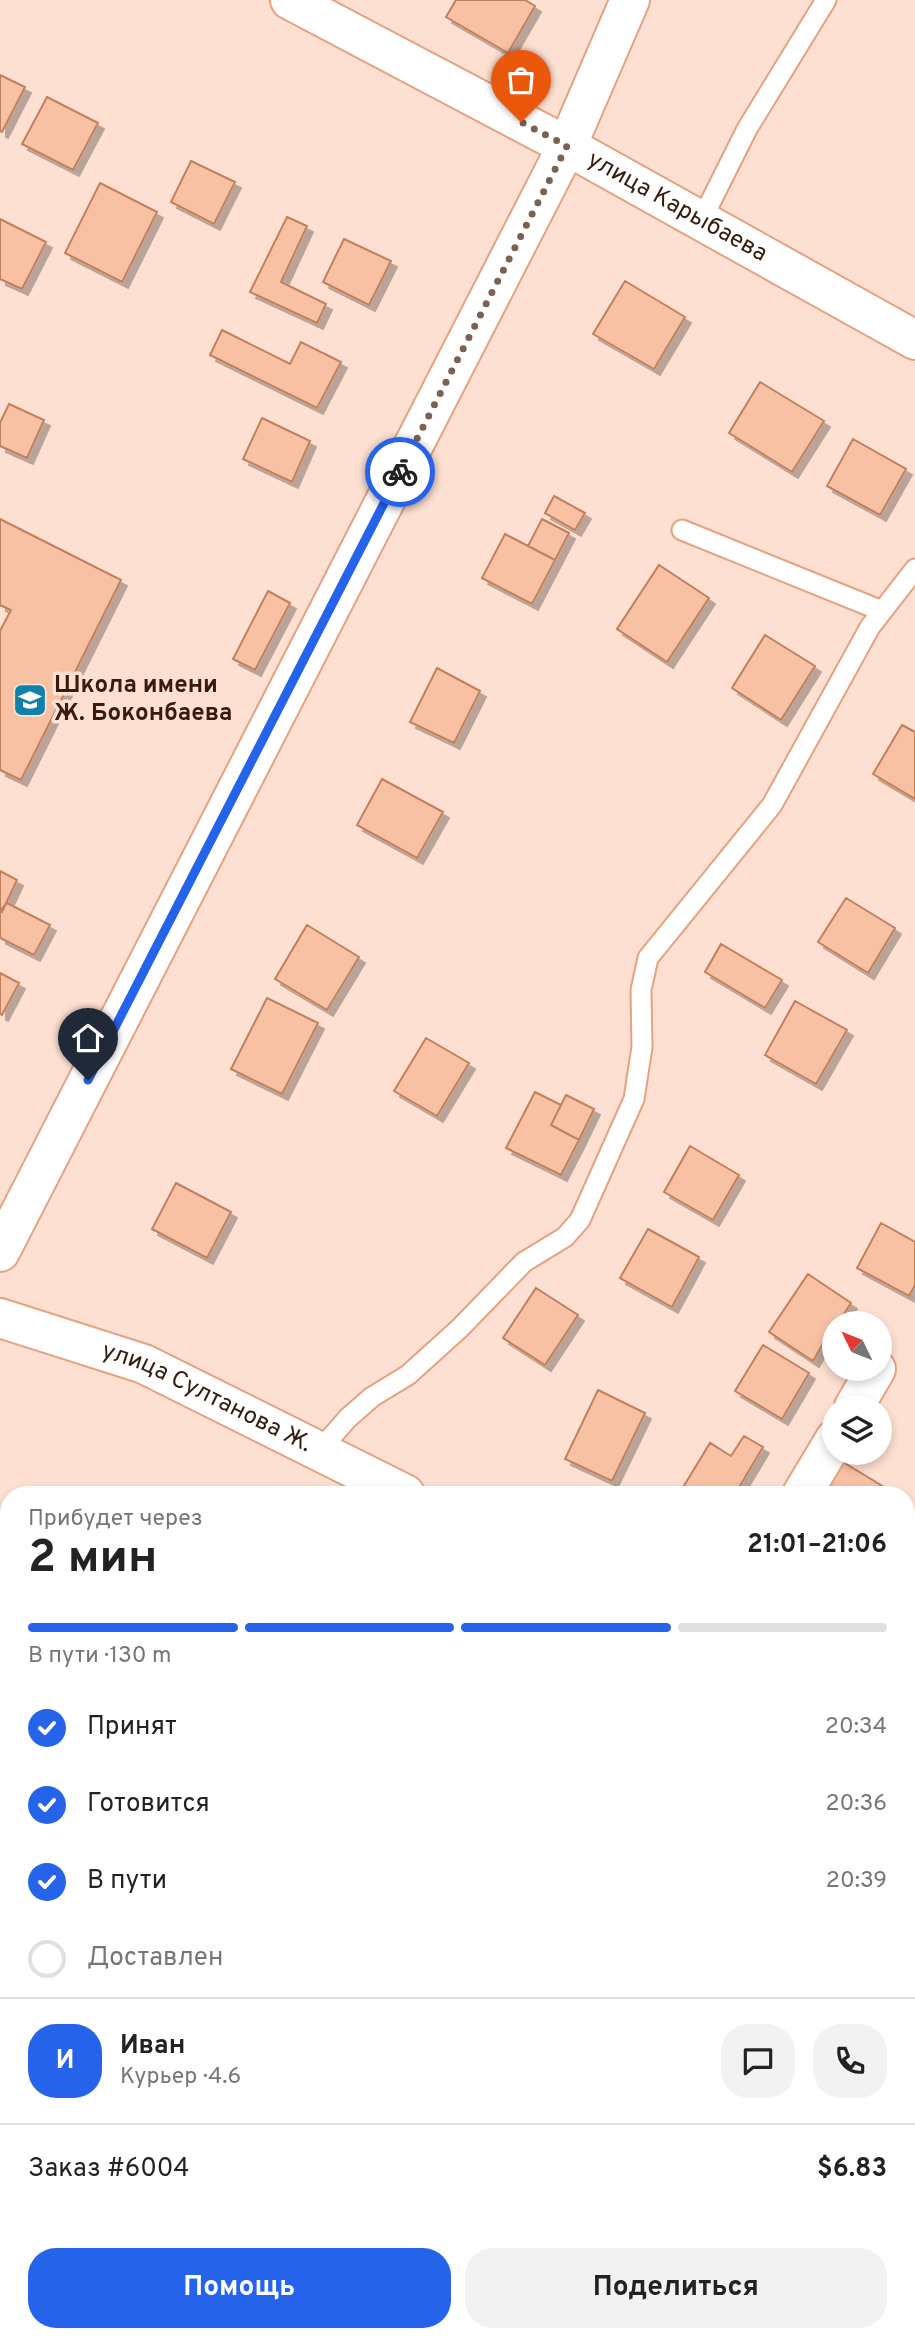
<!DOCTYPE html>
<html lang="ru">
<meta charset="utf-8">
<style>
:root{--surface:#fff;--page:#f2f2f2;--text:#222;--muted:#767676;--line:#e0e0e0;--accent:#2563eb}
body{margin:0;font-family:Overpass,sans-serif;background:var(--page);color:var(--text);height:100vh;display:flex;flex-direction:column;font-size:26px;white-space:nowrap}
*{box-sizing:border-box;margin:0}
p{font-size:23px;color:var(--muted)}
.icon{flex:none;width:38px;height:38px;fill:none;stroke:currentColor;stroke-width:2;stroke-linecap:round;stroke-linejoin:round}
.map{position:relative;flex:1;overflow:hidden}
.details{position:absolute;left:0px;top:1486px;width:915px;height:856px;display:flex;flex-direction:column;background:var(--surface);border-radius:28px 28px 0 0;box-shadow:0 4px 10px #0003}
.details>*{flex:none}
.needle{width:46px;rotate:313deg}
.controls{position:absolute;left:822px;top:1311px;display:grid;gap:14px}
.controls a{display:grid;place-items:center;width:70px;height:70px;border-radius:50%;background:var(--surface);box-shadow:0 4px 10px #0003;font-size:35px}
.pin{position:absolute;display:grid;place-items:center;width:60px;height:60px;color:#fff;margin:-72px -30px;border-radius:50% 50% 50% 0;rotate:-45deg;box-shadow:0 0 7px #0007}
.pin .icon{rotate:45deg}
.courier{position:absolute;display:grid;place-items:center;width:70px;height:70px;margin:-35px;border:5px solid #2563eb;border-radius:50%;background:#fff;color:#222;box-shadow:0 2px 9px #0007}
.headline em{font-style:normal;font-weight:700}
.headline div{display:flex;flex-direction:column-reverse}
.headline{display:flex;align-items:center;justify-content:space-between;height:119px;padding:0 28px}
h1{font-size:46px;font-weight:700;line-height:52px}
.bar{display:grid;grid-template-columns:repeat(4,1fr);gap:10px 7px;align-content:center;height:84px;padding:0 28px}
.bar i{height:9px;border-radius:5px;background:var(--line)}
.bar .on{background:var(--accent)}
.bar p{grid-column:span 4}
.line{display:flex;align-items:center;gap:18px;padding:0 28px;border-top:2px solid var(--line)}
.line div{flex:1}
.round{display:grid;place-items:center;flex:none;width:74px;height:74px;border-radius:28px;background:var(--page)}
ol{padding:0 28px;list-style:none}
li{display:flex;align-items:center;gap:21px;height:77px}
li p{margin-inline-start:auto}
li .icon{padding:7px;border-radius:50%;background:var(--accent);color:#fff;stroke-width:4}
li:last-child{color:var(--muted)}
li i{width:38px;height:38px;border:4px solid var(--line);border-radius:50%}
.primary-button{display:flex;gap:14px;margin-top:auto;padding:14px 28px}
.primary-button a{flex:1;height:80px;border-radius:28px;background:var(--accent);color:#fff;font-size:28px;font-weight:700;line-height:80px;text-align:center}
.primary-button a+a{background:var(--page);color:var(--text)}
.map>svg:first-child{display:block}
</style>
<div class="map">
<svg width="915" height="2341" viewBox="0 0 915 2341">
<defs>
<filter id="shadow"><feDropShadow dx="6" dy="6" stdDeviation="0" flood-color="#0004"/></filter>
</defs>
<rect width="100%" height="100%" fill="#fde0d1"/>
<path fill="#f8c1a4" stroke="#c1805d" stroke-width="2" filter="url(#shadow)" d="M 456,0 L 525,0 L 535,6 L 508,53 L 446,17 Z
M 0,75 L 25,87 L 2,132 L 0,131 Z
M 47,97 L 98,123 L 73,170 L 22,144 Z
M 191,161 L 235,182 L 214,224 L 171,202 Z
M 100,183 L 157,212 L 122,282 L 65,253 Z
M 287,217 L 307,226 L 281,282 L 326,304 L 317,323 L 250,292 Z
M 0,219 L 46,242 L 22,289 L 0,279 Z
M 344,239 L 391,261 L 369,305 L 323,282 Z
M 625,281 L 685,317 L 654,369 L 593,334 Z
M 222,330 L 290,364 L 301,342 L 341,362 L 317,408 L 210,355 Z
M 760,382 L 824,421 L 792,472 L 729,433 Z
M 9,404 L 44,420 L 27,458 L 0,446 L 0,423 Z
M 262,418 L 310,441 L 292,482 L 243,459 Z
M 853,439 L 906,469 L 880,515 L 827,486 Z
M 554,496 L 585,513 L 575,530 L 545,513 Z
M 0,519 L 121,580 L 21,780 L 0,770 L 0,631 L 11,610 L 0,605 Z
M 542,519 L 569,533 L 555,560 L 528,546 Z
M 505,534 L 555,560 L 532,604 L 482,578 Z
M 659,565 L 709,598 L 667,662 L 617,629 Z
M 268,591 L 290,603 L 255,670 L 233,659 Z
M 765,635 L 815,666 L 781,720 L 732,688 Z
M 437,668 L 480,691 L 454,743 L 410,722 Z
M 902,725 L 915,732 L 915,799 L 873,774 Z
M 382,779 L 443,812 L 417,858 L 357,825 Z
M 0,871 L 17,880 L 2,912 L 0,911 Z
M 846,898 L 895,928 L 868,973 L 818,942 Z
M 7,903 L 50,925 L 34,955 L 0,938 L 0,911 Z
M 307,925 L 359,957 L 327,1010 L 275,979 Z
M 721,944 L 782,980 L 765,1008 L 705,972 Z
M 0,973 L 19,983 L 2,1015 L 0,1014 Z
M 267,998 L 318,1023 L 282,1094 L 231,1069 Z
M 795,1001 L 847,1030 L 816,1084 L 765,1055 Z
M 426,1038 L 469,1063 L 437,1116 L 394,1091 Z
M 535,1092 L 561,1105 L 551,1125 L 579,1140 L 561,1175 L 506,1148 Z
M 566,1095 L 594,1109 L 579,1140 L 551,1125 Z
M 690,1146 L 739,1175 L 713,1220 L 664,1192 Z
M 176,1183 L 231,1212 L 207,1258 L 152,1229 Z
M 881,1223 L 915,1242 L 915,1285 L 909,1296 L 857,1268 Z
M 648,1229 L 699,1257 L 672,1307 L 620,1278 Z
M 808,1274 L 851,1303 L 838,1323 L 835,1323 L 813,1361 L 769,1332 Z
M 536,1288 L 578,1315 L 545,1365 L 503,1338 Z
M 763,1345 L 809,1373 L 782,1419 L 735,1391 Z
M 598,1390 L 645,1413 L 612,1481 L 565,1459 Z
M 744,1436 L 763,1447 L 735,1494 L 679,1494 L 710,1443 L 731,1456 Z
M 838,1459 L 884,1487 L 879,1494 L 816,1494 Z
M 0,1729 L 9,1733 L 9,1746 L 0,1764 Z
M 9,1759 L 9,1804 L 0,1798 L 0,1774 Z
M 0,1888 L 9,1893 L 9,1907 L 0,1924 Z
M 9,1982 L 9,2038 L 0,2033 L 0,1999 Z
M 912,2191 L 915,2193 L 915,2225 L 906,2220 L 906,2201 Z
M 9,2227 L 9,2269 L 0,2264 L 0,2240 Z
M 915,2264 L 915,2294 L 906,2289 L 906,2277 Z
M 3,2294 L 9,2298 L 9,2333 L 43,2333 L 37,2341 L 0,2341 L 0,2299 Z"/>
<g fill="none" stroke-linecap="round" stroke-linejoin="round">
<g stroke="#e6a27e" stroke-width="23">
<path id="service" d="M 701,221 L 747,129 L 826,0
M 682,530 L 882,611
M 319,1451 L 348,1418 L 372,1397 L 408,1375 L 460,1328 L 524,1262 L 565,1237 L 580,1220 L 634,1099 L 642,1047 L 641,990 L 648,958 L 772,805 L 870,627 L 915,569"/>
</g>
<g stroke="#e6a27e" stroke-width="42">
<g id="minor">
<path id="s1" d="M 290,0 L 567,146 L 915,340"/>
<path id="s2" d="M 0,1318 L 144,1364 L 405,1494"/>
<path d="M 854,1407 L 876,1369"/>
<path d="M 802,1494 L 835,1439"/>
<path d="M 906,1757 L 915,1761"/>
<path d="M 115,2341 L 120,2333"/>
</g>
</g>
<g stroke="#e6a27e" stroke-width="42">
<path id="trunk" d="M 0,1252 L 567,146 L 630,0"/>
</g>
<use href="#service" stroke="#fff" stroke-width="19"/>
<use href="#minor" stroke="#fff" stroke-width="38"/>
<use href="#trunk" stroke="#fff" stroke-width="38"/>
</g>
<g fill="none" stroke-linecap="round" stroke-linejoin="round">
<path stroke="#7c6152" stroke-width="7" stroke-dasharray="0 12.6" d="M 400,472 L 567,146 L 521,122"/>
<path stroke="#2563eb" stroke-width="9" d="M 88,1080 L 400,472"/>
</g>
<defs>
<g id="school-square" transform="scale(1.75)"><rect x="-9" y="-9" width="18" height="18" rx="4" fill="#1082a9" stroke="#fde0d1"/><path d="M0-5L7-2L0 1L-7-2ZM-4 1L0 2.5L4 1V4Q0 6-4 4Z" fill="#fff"/></g>
</defs>
<g fill-rule="evenodd">
<use href="#school-square" x="30" y="700"/>
</g>
<g text-anchor="middle" dominant-baseline="central" stroke-width="7" stroke-linejoin="round" paint-order="stroke">
<g font-size="24" fill="#361c0e" stroke="#fde0d1">
<text stroke="none"><textPath href="#s1" startOffset="439">улица Карыбаева</textPath></text>
<text stroke="none"><textPath href="#s2" startOffset="222">улица Султанова Ж.</textPath></text>
</g>
<g font-size="24" font-weight="bold" fill="#361c0e" stroke="#fde0d1" text-anchor="start">
<text x="54" y="686">Школа имени<tspan x="54" dy="28">Ж. Боконбаева</tspan></text>
</g>
</g>
</svg>
<div class="controls">
<a><svg class="needle" viewBox="-14 -14 28 28"><path d="M0-13l5 13h-10z" fill="#e53935"/><path d="M0 13l5-13h-10z" fill="#767676"/></svg></a>
<a><svg class="icon" aria-label="layers" viewBox="0 0 24 24"><path d="M12 4l9 5-9 5-9-5zM3 14l9 5 9-5"/></svg></a>
</div>
<div class="pin" style="left:521px;top:122px;background:#ea580c"><svg class="icon" aria-label="bag" viewBox="0 0 24 24"><path d="M5 8h14l-1 12H6zM9 8a3 3 0 0 1 6 0"/></svg></div>
<div class="pin" style="left:88px;top:1080px;background:#1f2937"><svg class="icon" aria-label="home" viewBox="0 0 24 24"><path d="M3 11l9-7 9 7M6 9v11h12V9"/></svg></div>
<div class="courier" style="left:400px;top:472px"><svg class="icon" aria-label="bike" viewBox="0 0 24 24"><circle cx="6" cy="16" r="4"/><circle cx="18" cy="16" r="4"/><path d="M6 16l4-8h5l3 8M10 8l3 8H6M13 5h3"/></svg></div>
<section class="details">
<div class="headline"><div><h1>2 мин</h1><p>Прибудет через</p></div><em>21:01–21:06</em></div>
<div class="bar"><i class="on"></i><i class="on"></i><i class="on"></i><i></i><p>В пути · 130 m</p></div>
<ol>
<li><svg class="icon" aria-label="check" viewBox="0 0 24 24"><path d="M5 12l5 5 9-10"/></svg>Принят<p>20:34</p></li>
<li><svg class="icon" aria-label="check" viewBox="0 0 24 24"><path d="M5 12l5 5 9-10"/></svg>Готовится<p>20:36</p></li>
<li><svg class="icon" aria-label="check" viewBox="0 0 24 24"><path d="M5 12l5 5 9-10"/></svg>В пути<p>20:39</p></li>
<li><i></i>Доставлен</li>
</ol>
<div class="line" style="height:126px"><b class="round" style="background:var(--accent);color:#fff">И</b><div><b>Иван</b><p>Курьер · 4.6</p></div><a class="round"><svg class="icon" aria-label="chat" viewBox="0 0 24 24"><path d="M4 5h16v11H9l-5 4z"/></svg></a><a class="round"><svg class="icon" aria-label="phone" viewBox="0 0 24 24"><path d="M5 4h4l2 5-3 2q2 4 5 5l2-3 5 2v4C11 20 4 13 5 4z"/></svg></a></div>
<div class="line" style="height:91px"><div>Заказ #6004</div><b>$6.83</b></div>
<div class="primary-button"><a>Помощь</a><a>Поделиться</a></div>
</section>
</div>
